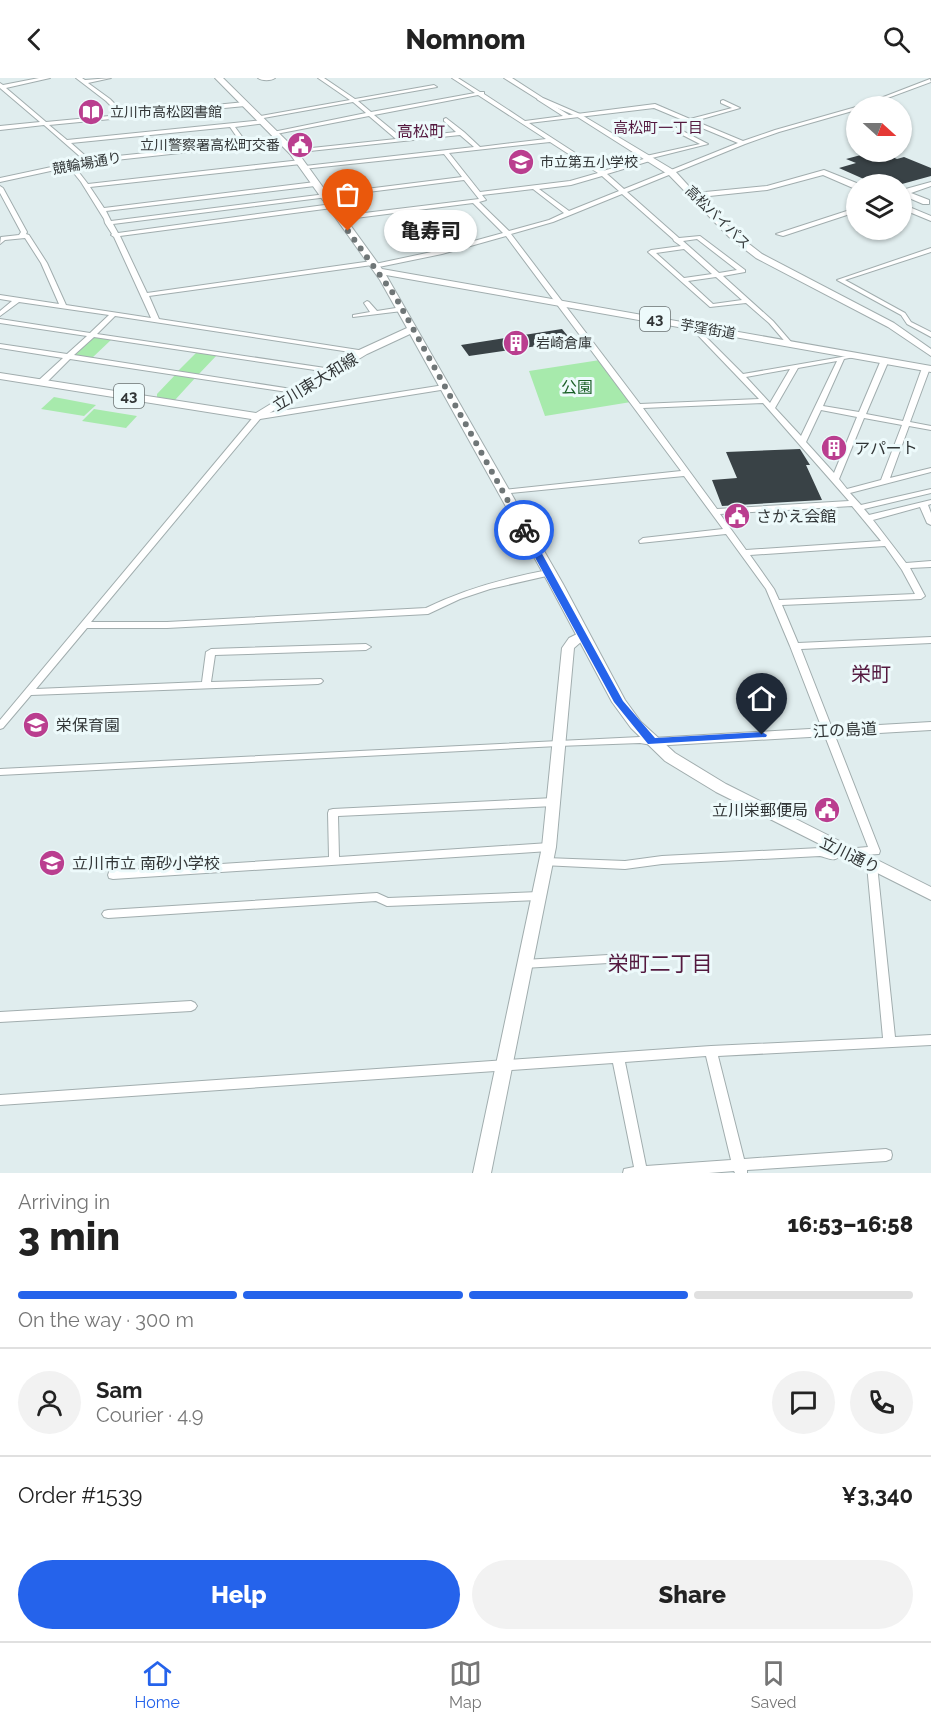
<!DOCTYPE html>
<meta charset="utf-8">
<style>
:root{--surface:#fff;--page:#f2f2f2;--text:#222;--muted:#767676;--line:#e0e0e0;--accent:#2563eb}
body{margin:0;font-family:Raleway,"Noto Sans JP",sans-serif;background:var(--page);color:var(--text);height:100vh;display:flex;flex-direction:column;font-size:22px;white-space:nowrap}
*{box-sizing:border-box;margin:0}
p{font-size:20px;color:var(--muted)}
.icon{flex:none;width:33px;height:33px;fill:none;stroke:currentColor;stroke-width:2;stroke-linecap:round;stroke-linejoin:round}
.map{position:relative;height:1095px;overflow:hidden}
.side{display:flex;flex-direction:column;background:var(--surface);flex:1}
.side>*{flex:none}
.needle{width:39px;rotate:111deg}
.buttons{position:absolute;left:846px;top:18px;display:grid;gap:12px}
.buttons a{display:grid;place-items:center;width:66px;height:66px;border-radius:50%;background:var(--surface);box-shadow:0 2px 4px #0004;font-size:30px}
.pin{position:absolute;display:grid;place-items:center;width:51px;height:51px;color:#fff;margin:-62px -26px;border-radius:50% 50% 50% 0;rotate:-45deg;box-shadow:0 0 6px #0007}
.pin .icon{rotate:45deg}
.courier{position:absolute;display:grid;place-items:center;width:60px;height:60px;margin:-30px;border:4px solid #2563eb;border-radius:50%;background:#fff;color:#222;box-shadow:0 2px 8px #0007}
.bubble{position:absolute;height:42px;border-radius:21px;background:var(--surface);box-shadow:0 2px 4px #0004;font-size:20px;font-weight:800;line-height:42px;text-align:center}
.overview em{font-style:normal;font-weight:800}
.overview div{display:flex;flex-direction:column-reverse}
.overview{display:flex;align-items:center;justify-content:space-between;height:102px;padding:0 18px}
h1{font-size:39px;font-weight:800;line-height:45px}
.bar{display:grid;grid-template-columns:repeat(4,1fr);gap:9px 6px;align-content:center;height:72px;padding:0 18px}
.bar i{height:8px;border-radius:4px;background:var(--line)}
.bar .on{background:var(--accent)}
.bar p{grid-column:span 4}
.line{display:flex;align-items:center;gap:15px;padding:0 18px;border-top:2px solid var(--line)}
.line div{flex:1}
.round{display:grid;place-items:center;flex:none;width:63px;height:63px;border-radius:32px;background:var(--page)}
.button{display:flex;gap:12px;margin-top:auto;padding:12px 18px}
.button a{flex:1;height:69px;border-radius:36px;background:var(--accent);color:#fff;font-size:24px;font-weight:800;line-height:69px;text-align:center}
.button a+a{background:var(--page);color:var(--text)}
header{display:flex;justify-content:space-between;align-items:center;height:78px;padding:0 18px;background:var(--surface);font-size:27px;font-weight:800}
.menu{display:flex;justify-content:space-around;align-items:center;height:84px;border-top:2px solid var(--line);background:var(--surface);font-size:16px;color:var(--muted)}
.menu a{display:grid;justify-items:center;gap:3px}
.menu .on{color:var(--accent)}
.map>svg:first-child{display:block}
</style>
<header><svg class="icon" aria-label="back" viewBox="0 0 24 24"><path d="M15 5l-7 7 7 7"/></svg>Nomnom<svg class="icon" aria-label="search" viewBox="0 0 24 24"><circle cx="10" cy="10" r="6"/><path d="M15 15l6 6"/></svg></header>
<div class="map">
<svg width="931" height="1095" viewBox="0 0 931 1095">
<rect width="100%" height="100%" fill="#e0edee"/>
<path fill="#a7eaac" d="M 92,258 L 112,261 L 92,280 L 72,277 Z
M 196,275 L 217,277 L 198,297 L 177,294 Z
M 600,282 L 631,324 L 545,338 L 529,293 Z
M 176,296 L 196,299 L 175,322 L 157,319 L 157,316 Z
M 54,319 L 96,327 L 84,338 L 41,331 Z
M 94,331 L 137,338 L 126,350 L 82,343 Z"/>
<path fill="#394246" d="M 872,74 L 880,74 L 897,81 L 904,79 L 931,90 L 931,98 L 902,106 L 875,106 L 839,90 L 856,85 L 846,81 Z
M 562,251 L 572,263 L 469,278 L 461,267 Z
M 833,361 L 843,363 L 836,379 L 826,377 Z
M 800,371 L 810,387 L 806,387 L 822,422 L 722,428 L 712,402 L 737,400 L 726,374 Z"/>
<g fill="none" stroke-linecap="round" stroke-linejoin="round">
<g stroke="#a1adae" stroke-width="2">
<path id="street" d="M 39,0 L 50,0 L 6,10 L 46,44 L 120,37 L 106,23 L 76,0 L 82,0 L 85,2 L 111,0 L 88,5 L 110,21 L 125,36 L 245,24 L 248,26 L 245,28 L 49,47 L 67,62 L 264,42 L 266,43 L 266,45 L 235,49 L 246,64 L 282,60 L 285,62 L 282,64 L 88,85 L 74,88 L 88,106 L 301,82 L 304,84 L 301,86 L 90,109 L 104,130 L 315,104 L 318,106 L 315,108 L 106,133 L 111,143 L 462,99 L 444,76 L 303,91 L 302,90 L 305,88 L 474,69 L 460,57 L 291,75 L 290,74 L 293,72 L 396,61 L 369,38 L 276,56 L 273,54 L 366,35 L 353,24 L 258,41 L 255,39 L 350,22 L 318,0 L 324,0 L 355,21 L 434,7 L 437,9 L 358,23 L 371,34 L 475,15 L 452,0 L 458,0 L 480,14 L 484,14 L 484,16 L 525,43 L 563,38 L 538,22 L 537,21 L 540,19 L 569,37 L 655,26 L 690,41 L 732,30 L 721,25 L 721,23 L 723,22 L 740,30 L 695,43 L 743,63 L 775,52 L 856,29 L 856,32 L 779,54 L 745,66 L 627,114 L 679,160 L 700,158 L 745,192 L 745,194 L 723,198 L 773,243 L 792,265 L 792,267 L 788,267 L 769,245 L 746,225 L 710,229 L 648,174 L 651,172 L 681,168 L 674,163 L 673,161 L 622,116 L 553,144 L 511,156 L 640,326 L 759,321 L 690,249 L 690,247 L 694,247 L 743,296 L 859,276 L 859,278 L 844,281 L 823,328 L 859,334 L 881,282 L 885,280 L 889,282 L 866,336 L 903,343 L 922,290 L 926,288 L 930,290 L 910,344 L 931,348 L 931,352 L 909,348 L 890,400 L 931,390 L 931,394 L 850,415 L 861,427 L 931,411 L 931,415 L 864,431 L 869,437 L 931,422 L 931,426 L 928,427 L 931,435 L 931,447 L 927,445 L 920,429 L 873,442 L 906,485 L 931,483 L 931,489 L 910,490 L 925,518 L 921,521 L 782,527 L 798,565 L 931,559 L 931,565 L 801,571 L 880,773 L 879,776 L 848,778 L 843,775 C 834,785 832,781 820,778 L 662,786 L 625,791 L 542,787 L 541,784 L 542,781 L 546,780 L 625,783 L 662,778 L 820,770 L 832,774 C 836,769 838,767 844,768 L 845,771 L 868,769 L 790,568 L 766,511 L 726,456 L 640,465 L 639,463 L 643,460 L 723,451 L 684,398 L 500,416 L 499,414 L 503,412 L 681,393 L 506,158 L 442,176 L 374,190 L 372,189 L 372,187 L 149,218 L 159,241 L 365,273 L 365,275 L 363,276 L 115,238 L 97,256 L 332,291 L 336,293 L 335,295 L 94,259 L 74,277 L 298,312 L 301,312 L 301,316 L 70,281 L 45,306 L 39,306 L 39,302 L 63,280 L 0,270 L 0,266 L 67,276 L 87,258 L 0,245 L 0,241 L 90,255 L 109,237 L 19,224 L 0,238 L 0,233 L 12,223 L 0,221 L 0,217 L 59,226 L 41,185 L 25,160 L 5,162 L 0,166 L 1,159 L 19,157 L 21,154 L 0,115 L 0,108 L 3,110 L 27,154 L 26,156 L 29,157 L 47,185 L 66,227 L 151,240 L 114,159 L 111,157 L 112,156 L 105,145 L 104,141 L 81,104 L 69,89 L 0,104 L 0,100 L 84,82 L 44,47 L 0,52 L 0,48 L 40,44 L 0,10 L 0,5 L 3,7 ZM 478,17 L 546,61 L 480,69 L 464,54 L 446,40 L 444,41 L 444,43 L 456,54 L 402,60 L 374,37 ZM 654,30 L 738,65 L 624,111 L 607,96 L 653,82 L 652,80 L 708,66 L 671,47 L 667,47 L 667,49 L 700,66 L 646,78 L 645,79 L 647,80 L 603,93 L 529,45 ZM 230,49 L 241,65 L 89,81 L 71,65 ZM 550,64 L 598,95 L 570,103 L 480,114 L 449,75 ZM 602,98 L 619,113 L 569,133 L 539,111 L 571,107 ZM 464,102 L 479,121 L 340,138 L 337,140 L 340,142 L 473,125 L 503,155 L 441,172 L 375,186 L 374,184 L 372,183 L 147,215 L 120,158 L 332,130 L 335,128 L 332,126 L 118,155 L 113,146 ZM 533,111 L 564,135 L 549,142 L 509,153 L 479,124 L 486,122 L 482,117 ZM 697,161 L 737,192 L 719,195 L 683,163 ZM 684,171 L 712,196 L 684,200 L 656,175 ZM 716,199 L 742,222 L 713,226 L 688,203 ZM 837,283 L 801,358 L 775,330 L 798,290 ZM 790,291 L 770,325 L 746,299 ZM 763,325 L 849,423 L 717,431 L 643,330 ZM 821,332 L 857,339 L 834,395 L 806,364 ZM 864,340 L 902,347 L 881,402 L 847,411 L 839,401 ZM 852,428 L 881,463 L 746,472 L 720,436 ZM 885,468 L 902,492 L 915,516 L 779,522 L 774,511 L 750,477 Z
M 258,0 L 275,0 C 271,3 262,3 258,0 Z
M 930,1 L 931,4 L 866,28 L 860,28 Z
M 931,170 L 931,174 L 845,202 L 905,235 L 911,244 L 931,254 L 931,259 L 907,246 L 901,237 L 837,202 Z
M 367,223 L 369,224 L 377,233 L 402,229 L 405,231 L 402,233 L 353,239 L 353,237 L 370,234 L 364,225 Z
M 444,307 L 447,307 L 447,311 L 260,341 L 91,544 L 167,544 L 426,530 C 465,511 506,500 548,492 L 552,495 L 551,497 L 490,511 L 460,521 L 428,536 L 167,550 L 87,550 L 36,611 L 202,604 L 206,574 L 211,571 L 366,566 L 371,569 L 366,572 L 215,577 L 211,604 L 321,601 L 323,603 L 321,605 L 318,606 L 31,617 L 3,650 L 0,651 L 0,642 L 255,337 Z
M 640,659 L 655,662 L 657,664 L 652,667 L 640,665 L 558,668 L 0,697 L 0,691 Z
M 554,720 L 558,721 L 559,724 L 558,727 L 554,728 L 338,738 L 339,779 L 549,765 L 553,766 L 554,769 L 553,772 L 549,773 L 113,801 L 109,800 L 108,797 L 109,794 L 113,793 L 329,779 L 328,735 L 329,732 L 333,731 Z
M 872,783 L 876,784 L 877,787 L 895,959 L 931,957 L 931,967 L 718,978 L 744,1081 L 886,1071 L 891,1073 L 892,1077 L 891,1081 L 886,1083 L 747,1092 L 747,1095 L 735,1095 L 734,1093 L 709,1095 L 623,1095 L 624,1091 L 634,1089 L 613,985 L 0,1027 L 0,1017 L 711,968 L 883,960 L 867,787 L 868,784 ZM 706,978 L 731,1082 L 646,1088 L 625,984 Z
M 539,814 L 543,815 L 544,818 L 543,821 L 539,822 L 387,828 L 376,823 L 108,840 L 104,839 L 102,836 L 104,833 L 108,832 L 377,815 L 388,820 Z
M 625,876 L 629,877 L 631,880 L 629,883 L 625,884 L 524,890 L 520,889 L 518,886 L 520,883 L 524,882 Z
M 191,923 L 195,925 L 197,928 L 195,931 L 191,933 L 0,944 L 0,934 Z"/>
</g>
<g stroke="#a1adae" stroke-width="2">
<path id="secondary" d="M 504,0 L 512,0 L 543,20 L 580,36 L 675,93 L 695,115 L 767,108 L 824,92 L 859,106 L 856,106 L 856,110 L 853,110 L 823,97 L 767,112 L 700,119 L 735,155 L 762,176 L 894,245 L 931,271 L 931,278 L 888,249 L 756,180 L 729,159 L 669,97 L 576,38 L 539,22 Z
M 931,104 L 931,108 L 911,115 L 929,122 L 929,126 L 923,126 L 902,117 L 902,112 Z
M 902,126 L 931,138 L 931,143 L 902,131 Z
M 856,130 L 856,134 L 783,158 L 776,156 Z
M 583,553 L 589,557 L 574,570 L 556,769 L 491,1095 L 473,1095 L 542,769 L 562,570 L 569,560 Z
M 931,644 L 931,652 L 652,668 L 645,664 L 652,660 Z"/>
</g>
<g stroke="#a1adae" stroke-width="2">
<path id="primary" d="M 215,0 L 223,0 L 296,72 L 382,191 L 931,288 L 931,294 L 386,197 L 563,506 L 625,622 L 641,644 L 675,675 L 726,706 L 931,809 L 931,822 L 716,714 L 665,683 L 631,650 L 612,624 L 549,506 L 410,256 L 367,276 L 258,342 L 0,301 L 0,295 L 256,335 L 359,272 L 407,250 L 380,202 L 290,76 Z"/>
</g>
<use href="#street" fill="#fff" fill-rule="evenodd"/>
<use href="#secondary" fill="#fff" fill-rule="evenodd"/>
<use href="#primary" fill="#fff" fill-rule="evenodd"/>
</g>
<path fill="#2563eb" d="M 521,450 L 529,452 L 623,623 L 655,660 L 762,654 L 767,657 L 766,659 L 648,666 L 614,624 L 520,452 Z"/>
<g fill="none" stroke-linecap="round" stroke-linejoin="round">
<path stroke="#6f7677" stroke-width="6" stroke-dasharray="0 10.8" d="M 348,153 L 395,218 L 524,452"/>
</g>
<defs>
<g id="library-disc" transform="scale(1.35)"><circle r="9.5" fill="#ba3e8f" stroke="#edfafb"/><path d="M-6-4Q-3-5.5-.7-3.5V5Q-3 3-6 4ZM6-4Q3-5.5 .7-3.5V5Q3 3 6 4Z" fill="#fff"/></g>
<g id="civic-disc" transform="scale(1.35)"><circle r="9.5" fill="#ba3e8f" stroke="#edfafb"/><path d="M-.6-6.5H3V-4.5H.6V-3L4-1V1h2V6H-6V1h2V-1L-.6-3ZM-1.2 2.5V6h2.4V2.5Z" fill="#fff"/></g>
<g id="school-disc" transform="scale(1.35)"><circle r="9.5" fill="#ba3e8f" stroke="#edfafb"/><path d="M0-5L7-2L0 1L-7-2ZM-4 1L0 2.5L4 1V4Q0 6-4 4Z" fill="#fff"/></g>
<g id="building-disc" transform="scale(1.35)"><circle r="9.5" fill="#ba3e8f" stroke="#edfafb"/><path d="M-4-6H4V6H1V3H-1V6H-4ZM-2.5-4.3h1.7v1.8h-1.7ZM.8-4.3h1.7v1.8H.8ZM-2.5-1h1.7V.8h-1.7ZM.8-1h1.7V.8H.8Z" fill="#fff"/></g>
</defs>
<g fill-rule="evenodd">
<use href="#library-disc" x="91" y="34"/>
<use href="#civic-disc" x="300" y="67"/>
<use href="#school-disc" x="521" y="84"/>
<use href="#building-disc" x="516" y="265"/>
<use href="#building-disc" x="834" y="370"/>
<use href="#civic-disc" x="737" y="438"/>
<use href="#school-disc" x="36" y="647"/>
<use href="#civic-disc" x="827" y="732"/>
<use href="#school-disc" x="52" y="785"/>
</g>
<g text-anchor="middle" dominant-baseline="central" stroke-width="6" stroke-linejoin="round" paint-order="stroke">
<g font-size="14" fill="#323637" stroke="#edfafb" text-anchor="start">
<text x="110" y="34">立川市高松図書館</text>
<text x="280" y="67" text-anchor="end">立川警察署高松町交番</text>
<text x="540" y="84">市立第五小学校</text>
<text x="536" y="265">岩崎倉庫</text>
</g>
<g font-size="14" fill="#323637" stroke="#edfafb">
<text transform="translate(87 85) rotate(-10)">競輪場通り</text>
<text transform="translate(718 139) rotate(44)">高松バイパス</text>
<text transform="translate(708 251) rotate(10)">芋窪街道</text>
</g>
<g font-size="15" fill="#54193f" stroke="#edfafb">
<text x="658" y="50">高松町一丁目</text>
</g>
<g fill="#edfafb" stroke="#6a7172" stroke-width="1.5">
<rect x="640" y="229" width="30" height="24" rx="4.5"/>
<rect x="114" y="306" width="30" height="24" rx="4.5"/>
</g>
<g font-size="15" font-weight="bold" fill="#323637">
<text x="655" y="241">43</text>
<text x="129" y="318">43</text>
</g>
<g font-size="16" fill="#54193f" stroke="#edfafb">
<text x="421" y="53">高松町</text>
</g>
<g font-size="16" fill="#323637" stroke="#edfafb">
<text transform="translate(315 304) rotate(-31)">立川東大和線</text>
<text transform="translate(845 652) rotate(-3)">江の島道</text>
<text transform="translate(850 777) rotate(26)">立川通り</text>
</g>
<g font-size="16" fill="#1a5f27" stroke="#edfafb">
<text x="577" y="309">公園</text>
</g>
<g font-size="16" fill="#323637" stroke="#edfafb" text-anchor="start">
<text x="854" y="370">アパート</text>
<text x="756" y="438">さかえ会館</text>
<text x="56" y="647">栄保育園</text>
<text x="808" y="732" text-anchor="end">立川栄郵便局</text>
<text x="72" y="785">立川市立 南砂小学校</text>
</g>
<g font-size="20" fill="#54193f" stroke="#edfafb">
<text x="871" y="596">栄町</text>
</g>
<g font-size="21" fill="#54193f" stroke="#edfafb">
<text x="660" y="885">栄町二丁目</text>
</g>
</g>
</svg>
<div class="buttons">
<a><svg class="needle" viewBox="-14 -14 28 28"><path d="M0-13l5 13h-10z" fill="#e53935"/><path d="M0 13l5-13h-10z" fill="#767676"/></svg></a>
<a><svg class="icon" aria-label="layers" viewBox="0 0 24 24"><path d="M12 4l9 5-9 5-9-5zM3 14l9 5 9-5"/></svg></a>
</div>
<div class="pin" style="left:348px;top:153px;background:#ea580c"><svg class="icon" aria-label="bag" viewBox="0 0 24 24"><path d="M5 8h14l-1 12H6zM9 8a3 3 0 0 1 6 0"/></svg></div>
<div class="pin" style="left:762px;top:657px;background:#1f2937"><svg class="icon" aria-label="home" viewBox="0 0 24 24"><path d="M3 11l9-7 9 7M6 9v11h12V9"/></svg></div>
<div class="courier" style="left:524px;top:452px"><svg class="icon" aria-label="bike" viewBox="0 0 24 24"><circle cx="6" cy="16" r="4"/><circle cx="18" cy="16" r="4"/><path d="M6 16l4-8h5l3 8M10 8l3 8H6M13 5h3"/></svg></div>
<div class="bubble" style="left:384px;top:132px;width:93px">亀寿司</div>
</div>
<section class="side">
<div class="overview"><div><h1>3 min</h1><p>Arriving in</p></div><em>16:53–16:58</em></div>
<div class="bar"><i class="on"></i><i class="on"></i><i class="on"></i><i></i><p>On the way · 300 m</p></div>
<div class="line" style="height:108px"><a class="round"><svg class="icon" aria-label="person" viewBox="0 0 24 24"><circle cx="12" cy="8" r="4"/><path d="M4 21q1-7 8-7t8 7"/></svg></a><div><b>Sam</b><p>Courier · 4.9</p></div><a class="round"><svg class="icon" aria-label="chat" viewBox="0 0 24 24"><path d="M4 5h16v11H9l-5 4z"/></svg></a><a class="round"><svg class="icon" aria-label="phone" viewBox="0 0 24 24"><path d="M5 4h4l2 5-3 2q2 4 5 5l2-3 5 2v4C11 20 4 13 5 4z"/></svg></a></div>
<div class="line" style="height:78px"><div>Order #1539</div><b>¥3,340</b></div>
<div class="button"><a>Help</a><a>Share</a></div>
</section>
<nav class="menu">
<a class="on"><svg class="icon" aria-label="home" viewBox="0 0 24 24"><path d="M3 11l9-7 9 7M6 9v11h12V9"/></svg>Home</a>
<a><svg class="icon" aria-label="map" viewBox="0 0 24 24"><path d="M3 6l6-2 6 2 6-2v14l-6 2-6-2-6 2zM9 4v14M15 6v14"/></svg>Map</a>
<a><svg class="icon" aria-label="saved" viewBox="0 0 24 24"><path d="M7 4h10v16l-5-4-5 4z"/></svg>Saved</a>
</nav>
